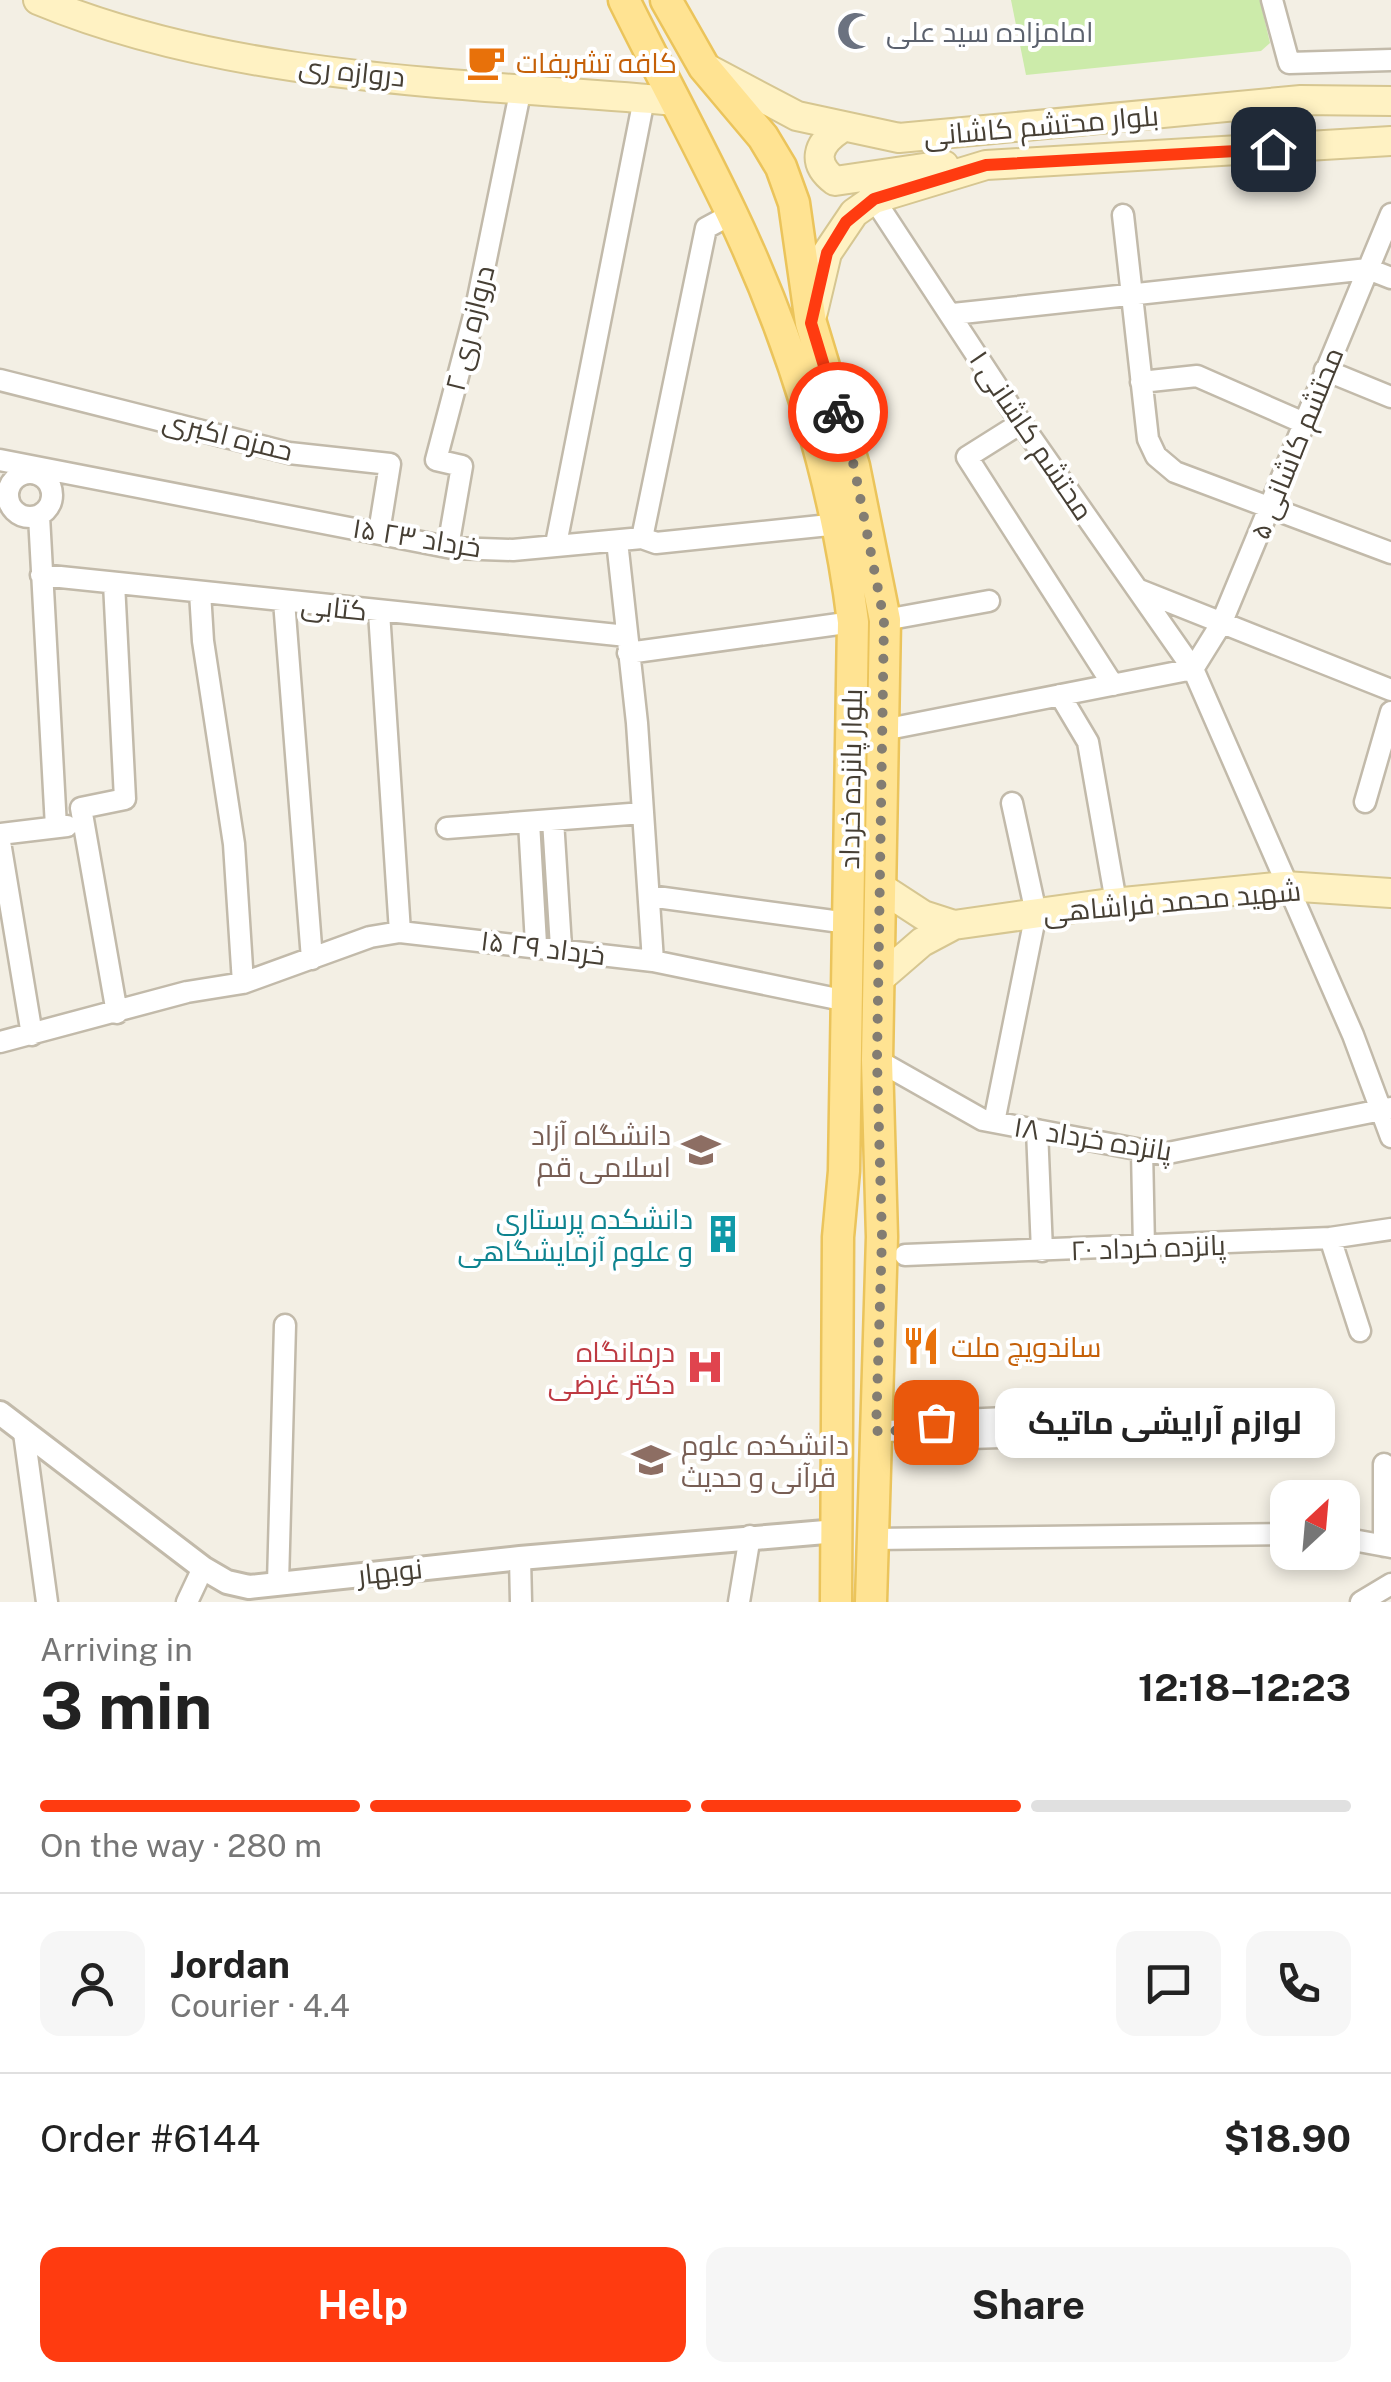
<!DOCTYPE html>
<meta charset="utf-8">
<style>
:root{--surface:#fff;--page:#f6f6f6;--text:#222;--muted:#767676;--line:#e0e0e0;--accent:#ff3b10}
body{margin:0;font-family:"Public Sans",Cairo,sans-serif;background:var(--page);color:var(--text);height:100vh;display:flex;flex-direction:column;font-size:38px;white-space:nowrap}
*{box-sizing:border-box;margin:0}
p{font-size:32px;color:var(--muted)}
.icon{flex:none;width:55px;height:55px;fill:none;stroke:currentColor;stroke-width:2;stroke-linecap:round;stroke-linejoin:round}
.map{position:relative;height:1602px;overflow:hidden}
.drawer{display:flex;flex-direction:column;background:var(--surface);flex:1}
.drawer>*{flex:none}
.needle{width:65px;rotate:26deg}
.fabs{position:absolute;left:1270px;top:1480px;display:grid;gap:20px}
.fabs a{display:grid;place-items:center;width:90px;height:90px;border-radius:20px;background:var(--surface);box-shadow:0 5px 15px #0003;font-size:50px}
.pin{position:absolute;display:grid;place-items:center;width:85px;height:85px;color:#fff;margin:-42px;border-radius:20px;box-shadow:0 5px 15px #0006}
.courier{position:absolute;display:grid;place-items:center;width:100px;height:100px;margin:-50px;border:8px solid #ff3b10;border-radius:50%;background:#fff;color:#222;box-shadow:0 2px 12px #0007}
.bubble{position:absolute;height:70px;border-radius:20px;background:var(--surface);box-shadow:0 5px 15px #0003;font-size:32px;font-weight:700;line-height:70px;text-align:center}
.overview em{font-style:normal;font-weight:700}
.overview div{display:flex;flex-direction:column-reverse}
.overview{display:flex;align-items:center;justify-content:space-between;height:170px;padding:0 40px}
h1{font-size:65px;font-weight:700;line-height:75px}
.bar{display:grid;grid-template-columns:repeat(4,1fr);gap:15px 10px;align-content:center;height:120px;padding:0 40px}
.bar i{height:12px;border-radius:8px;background:var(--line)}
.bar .current{background:var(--accent)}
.bar p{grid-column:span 4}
.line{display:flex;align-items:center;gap:25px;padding:0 40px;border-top:2px solid var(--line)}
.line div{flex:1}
.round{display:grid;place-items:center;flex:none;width:105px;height:105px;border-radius:20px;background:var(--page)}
.primary-button{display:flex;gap:20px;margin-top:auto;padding:20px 40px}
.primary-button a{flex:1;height:115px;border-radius:20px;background:var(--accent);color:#fff;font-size:40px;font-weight:700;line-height:115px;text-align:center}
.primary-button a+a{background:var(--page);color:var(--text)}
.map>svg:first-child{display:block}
</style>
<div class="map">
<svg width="1391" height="1602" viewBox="0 0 1391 1602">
<rect width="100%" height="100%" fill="#f3efe4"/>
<path fill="#ccebaa" d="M 1011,0 L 1260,0 L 1270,43 L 1261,51 L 1026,75 Z"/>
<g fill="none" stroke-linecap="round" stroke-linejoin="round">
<g stroke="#c2baaa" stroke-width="25">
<path id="minor" d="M 1272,0 L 1289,63 L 1391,60
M 874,199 L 1021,423 L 1193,669 L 1353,1035 L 1391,1137
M 1123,215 L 1148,439 L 1156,456 L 1175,472 L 1391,553
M 953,314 L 1368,269 L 1391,278
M 1325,370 L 1391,397
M 0,380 L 289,453 L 390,464 L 379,532
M 1141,382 L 1197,376 L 1304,423
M 1021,423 L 967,457 L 1113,685
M 0,460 L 452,548 L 513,550 L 642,538 L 656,543 L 839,524
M8 495a22 22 0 1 1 44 0a22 22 0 1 1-44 0Z
M 39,516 L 56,827
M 642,538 L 706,228 L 732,214
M 617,541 L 637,723 L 653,961
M 556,544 L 644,99
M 448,547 L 462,466 L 436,460 L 476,308 L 521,88
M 41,575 L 627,636
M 114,583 L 125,799 L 81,808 L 117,1013
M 1137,589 L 1391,690
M 200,592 L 203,641 L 234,844 L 243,983
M 284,601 L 312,959
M 379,612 L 400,932
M 885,620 L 989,601
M 628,653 L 853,622
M 1193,669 L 1221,624 L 1391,214
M 1060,695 L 1088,742 L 1116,902
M 883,730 L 1193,669
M 1365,802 L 1391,712
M 553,820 L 561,947
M 529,822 L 536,944
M 447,828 L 643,813
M 0,834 L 67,826
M 0,842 L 32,1035
M 649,896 L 848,923
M 0,1042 L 187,992 L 243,983 L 370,937 L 400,932 L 653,961 L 847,1001
M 877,1060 L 983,1120 L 1163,1154 L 1391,1108
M 994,1122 L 1036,913 L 1012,803
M 1037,1130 L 1042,1251
M 1142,1150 L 1144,1248
M 1330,1238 L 1360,1331
M 905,1255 L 1330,1238 L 1391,1229
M 1319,1405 L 1322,1427 L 937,1439 L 937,1421 Z
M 876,1431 L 937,1430
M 24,1433 L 47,1602
M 1384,1464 L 1384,1546
M 1342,1538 L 1391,1547
M 873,1539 L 1288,1534
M 520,1558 L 521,1602
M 278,1583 L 285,1325
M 187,1602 L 203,1568
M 739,1602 L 750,1536
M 1361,1602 L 1391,1584"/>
</g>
<g stroke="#c2baaa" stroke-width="28">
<path id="tertiary" d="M 0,1413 L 203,1568 L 227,1582 L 249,1587 L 520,1558 L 837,1531"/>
</g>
<g stroke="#d6c691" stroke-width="32">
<path id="secondary" d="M 38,0 C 233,81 465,83 674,101
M 708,69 L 797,116 L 899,138 L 1301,100 L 1391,101
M 840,129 C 817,144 811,163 835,181 L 944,165
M 813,312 L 827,253 L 854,213 L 874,199 L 986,165 L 1391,141
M 880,887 L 923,915 L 954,925
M 878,980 L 922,942 L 954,925 L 1103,904 L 1285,886 L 1391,893"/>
</g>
<g stroke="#ebc45b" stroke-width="35">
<path id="primary" d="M 624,0 C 659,71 697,141 731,212 C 792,340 836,482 853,622 L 844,1171 L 838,1237 L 836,1602
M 666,0 L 704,67 L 763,137 L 781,167 L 794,203 L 811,323 L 854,466 L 885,620 L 877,1060 L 882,1237 L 871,1602"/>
</g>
<use href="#minor" stroke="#fff" stroke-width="20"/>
<use href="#tertiary" stroke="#fff" stroke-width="22"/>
<use href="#secondary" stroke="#fff2c3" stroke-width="28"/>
<use href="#primary" stroke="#ffe392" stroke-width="30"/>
</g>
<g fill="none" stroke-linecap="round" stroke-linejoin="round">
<path stroke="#837d72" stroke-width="10" stroke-dasharray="0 18" d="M 838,412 L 854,466 L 884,620 L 877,1060 L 882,1237 L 876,1431 L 936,1430 L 936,1422"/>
<path stroke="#ff3b10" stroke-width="12" d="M 838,412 L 811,323 L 827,253 L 846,222 L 874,199 L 986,165 L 1273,149"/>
</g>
<defs>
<g id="mosque-bare" transform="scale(3)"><path d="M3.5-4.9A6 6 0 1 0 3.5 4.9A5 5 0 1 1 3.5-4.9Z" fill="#6b7280" stroke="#fff" stroke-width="2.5" paint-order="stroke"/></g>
<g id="cafe-bare" transform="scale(3)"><path d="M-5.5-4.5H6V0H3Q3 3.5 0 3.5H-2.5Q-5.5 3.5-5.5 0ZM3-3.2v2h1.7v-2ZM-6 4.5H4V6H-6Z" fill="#e8710a" stroke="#fff" stroke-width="2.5" paint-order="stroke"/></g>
<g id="university-bare" transform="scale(3)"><path d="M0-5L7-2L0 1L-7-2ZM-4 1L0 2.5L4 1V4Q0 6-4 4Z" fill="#8d6e63" stroke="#fff" stroke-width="2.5" paint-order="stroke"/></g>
<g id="building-bare" transform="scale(3)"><path d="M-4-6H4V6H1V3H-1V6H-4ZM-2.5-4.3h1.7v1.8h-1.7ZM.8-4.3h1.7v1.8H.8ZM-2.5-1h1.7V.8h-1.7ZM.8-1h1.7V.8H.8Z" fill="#0f9aa8" stroke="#fff" stroke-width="2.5" paint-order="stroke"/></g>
<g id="restaurant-bare" transform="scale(3)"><path d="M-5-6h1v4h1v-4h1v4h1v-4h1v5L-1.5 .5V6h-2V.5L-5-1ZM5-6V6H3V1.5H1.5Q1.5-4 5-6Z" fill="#e8710a" stroke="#fff" stroke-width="2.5" paint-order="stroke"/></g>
<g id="hospital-bare" transform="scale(3)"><path d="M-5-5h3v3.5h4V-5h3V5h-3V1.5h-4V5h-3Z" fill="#e0444e" stroke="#fff" stroke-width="2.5" paint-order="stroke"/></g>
</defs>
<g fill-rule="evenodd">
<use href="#mosque-bare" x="856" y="31"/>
<use href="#cafe-bare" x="486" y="62"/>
<use href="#university-bare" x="701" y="1150"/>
<use href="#building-bare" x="723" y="1234"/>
<use href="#restaurant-bare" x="921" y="1346"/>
<use href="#hospital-bare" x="705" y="1367"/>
<use href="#university-bare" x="651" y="1460"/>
</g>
<g text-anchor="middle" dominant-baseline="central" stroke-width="8" stroke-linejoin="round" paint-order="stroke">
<g font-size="28" fill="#5b616d" stroke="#fff" text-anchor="start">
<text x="886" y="31">امامزاده سید علی</text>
</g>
<g font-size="28" fill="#c56008" stroke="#fff" text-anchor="start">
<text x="516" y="62">کافه تشریفات</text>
<text x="951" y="1346">ساندویچ ملت</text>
</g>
<g font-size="28" fill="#463f34" stroke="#fff">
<text transform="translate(352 71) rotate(6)">دروازه ری</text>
<text transform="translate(1041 125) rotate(-5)">بلوار محتشم کاشانی</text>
<text transform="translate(469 328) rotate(-76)">دروازه ری ۲</text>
<text transform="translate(228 435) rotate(14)">حمزه اکبری</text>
<text transform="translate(1032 435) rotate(56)">محتشم کاشانی ۱</text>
<text transform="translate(1296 443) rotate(-68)">محتشم کاشانی ۵</text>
<text transform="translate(417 537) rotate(9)">۱۵ خرداد ۲۳</text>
<text transform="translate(334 607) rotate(6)">کتابی</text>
<text transform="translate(850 779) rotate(-89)">بلوار پانزده خرداد</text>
<text transform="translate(1172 901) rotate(-5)">شهید محمد فراشاهی</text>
<text transform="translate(543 947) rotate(7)">۱۵ خرداد ۲۹</text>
<text transform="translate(1093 1138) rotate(9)">پانزده خرداد ۱۸</text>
<text transform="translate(1148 1247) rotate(-2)">پانزده خرداد ۲۰</text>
<text transform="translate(390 1571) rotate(-6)">نوبهار</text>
</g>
<g font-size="28" fill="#785e54" stroke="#fff" text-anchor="end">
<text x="671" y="1134">دانشگاه آزاد<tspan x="671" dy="32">اسلامی قم</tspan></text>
<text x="681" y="1444" text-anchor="start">دانشکده علوم<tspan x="681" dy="32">قرآنی و حدیث</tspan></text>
</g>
<g font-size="28" fill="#0d838f" stroke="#fff" text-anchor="end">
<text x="693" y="1218">دانشکده پرستاری<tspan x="693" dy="32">و علوم آزمایشگاهی</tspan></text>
</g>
<g font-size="28" fill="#be3a42" stroke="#fff" text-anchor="end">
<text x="675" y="1351">درمانگاه<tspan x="675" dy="32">دکتر غرضی</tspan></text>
</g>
</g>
</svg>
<div class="fabs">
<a><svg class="needle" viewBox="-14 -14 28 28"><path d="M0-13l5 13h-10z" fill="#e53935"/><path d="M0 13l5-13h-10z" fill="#767676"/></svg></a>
</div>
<div class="pin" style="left:936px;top:1422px;background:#ea580c"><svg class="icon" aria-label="bag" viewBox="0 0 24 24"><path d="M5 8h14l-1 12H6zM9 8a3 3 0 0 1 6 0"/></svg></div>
<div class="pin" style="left:1273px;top:149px;background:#1f2937"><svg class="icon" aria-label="home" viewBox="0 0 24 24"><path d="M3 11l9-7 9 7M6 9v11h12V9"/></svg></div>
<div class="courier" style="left:838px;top:412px"><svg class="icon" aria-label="bike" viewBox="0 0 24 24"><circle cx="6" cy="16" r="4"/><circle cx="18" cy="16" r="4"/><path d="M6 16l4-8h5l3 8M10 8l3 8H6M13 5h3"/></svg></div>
<div class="bubble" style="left:995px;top:1388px;width:340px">لوازم آرایشی ماتیک</div>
</div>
<section class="drawer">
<div class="overview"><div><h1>3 min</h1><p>Arriving in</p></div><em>12:18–12:23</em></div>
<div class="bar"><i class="current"></i><i class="current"></i><i class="current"></i><i></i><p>On the way · 280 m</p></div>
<div class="line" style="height:180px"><a class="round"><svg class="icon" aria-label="person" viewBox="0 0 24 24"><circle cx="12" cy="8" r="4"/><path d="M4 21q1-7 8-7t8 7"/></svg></a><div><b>Jordan</b><p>Courier · 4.4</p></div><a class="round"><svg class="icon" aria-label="chat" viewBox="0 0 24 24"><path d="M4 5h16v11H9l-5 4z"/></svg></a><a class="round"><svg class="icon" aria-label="phone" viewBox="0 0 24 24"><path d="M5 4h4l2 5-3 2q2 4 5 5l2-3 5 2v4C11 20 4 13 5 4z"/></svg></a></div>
<div class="line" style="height:130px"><div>Order #6144</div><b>$18.90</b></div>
<div class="primary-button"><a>Help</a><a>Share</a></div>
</section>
